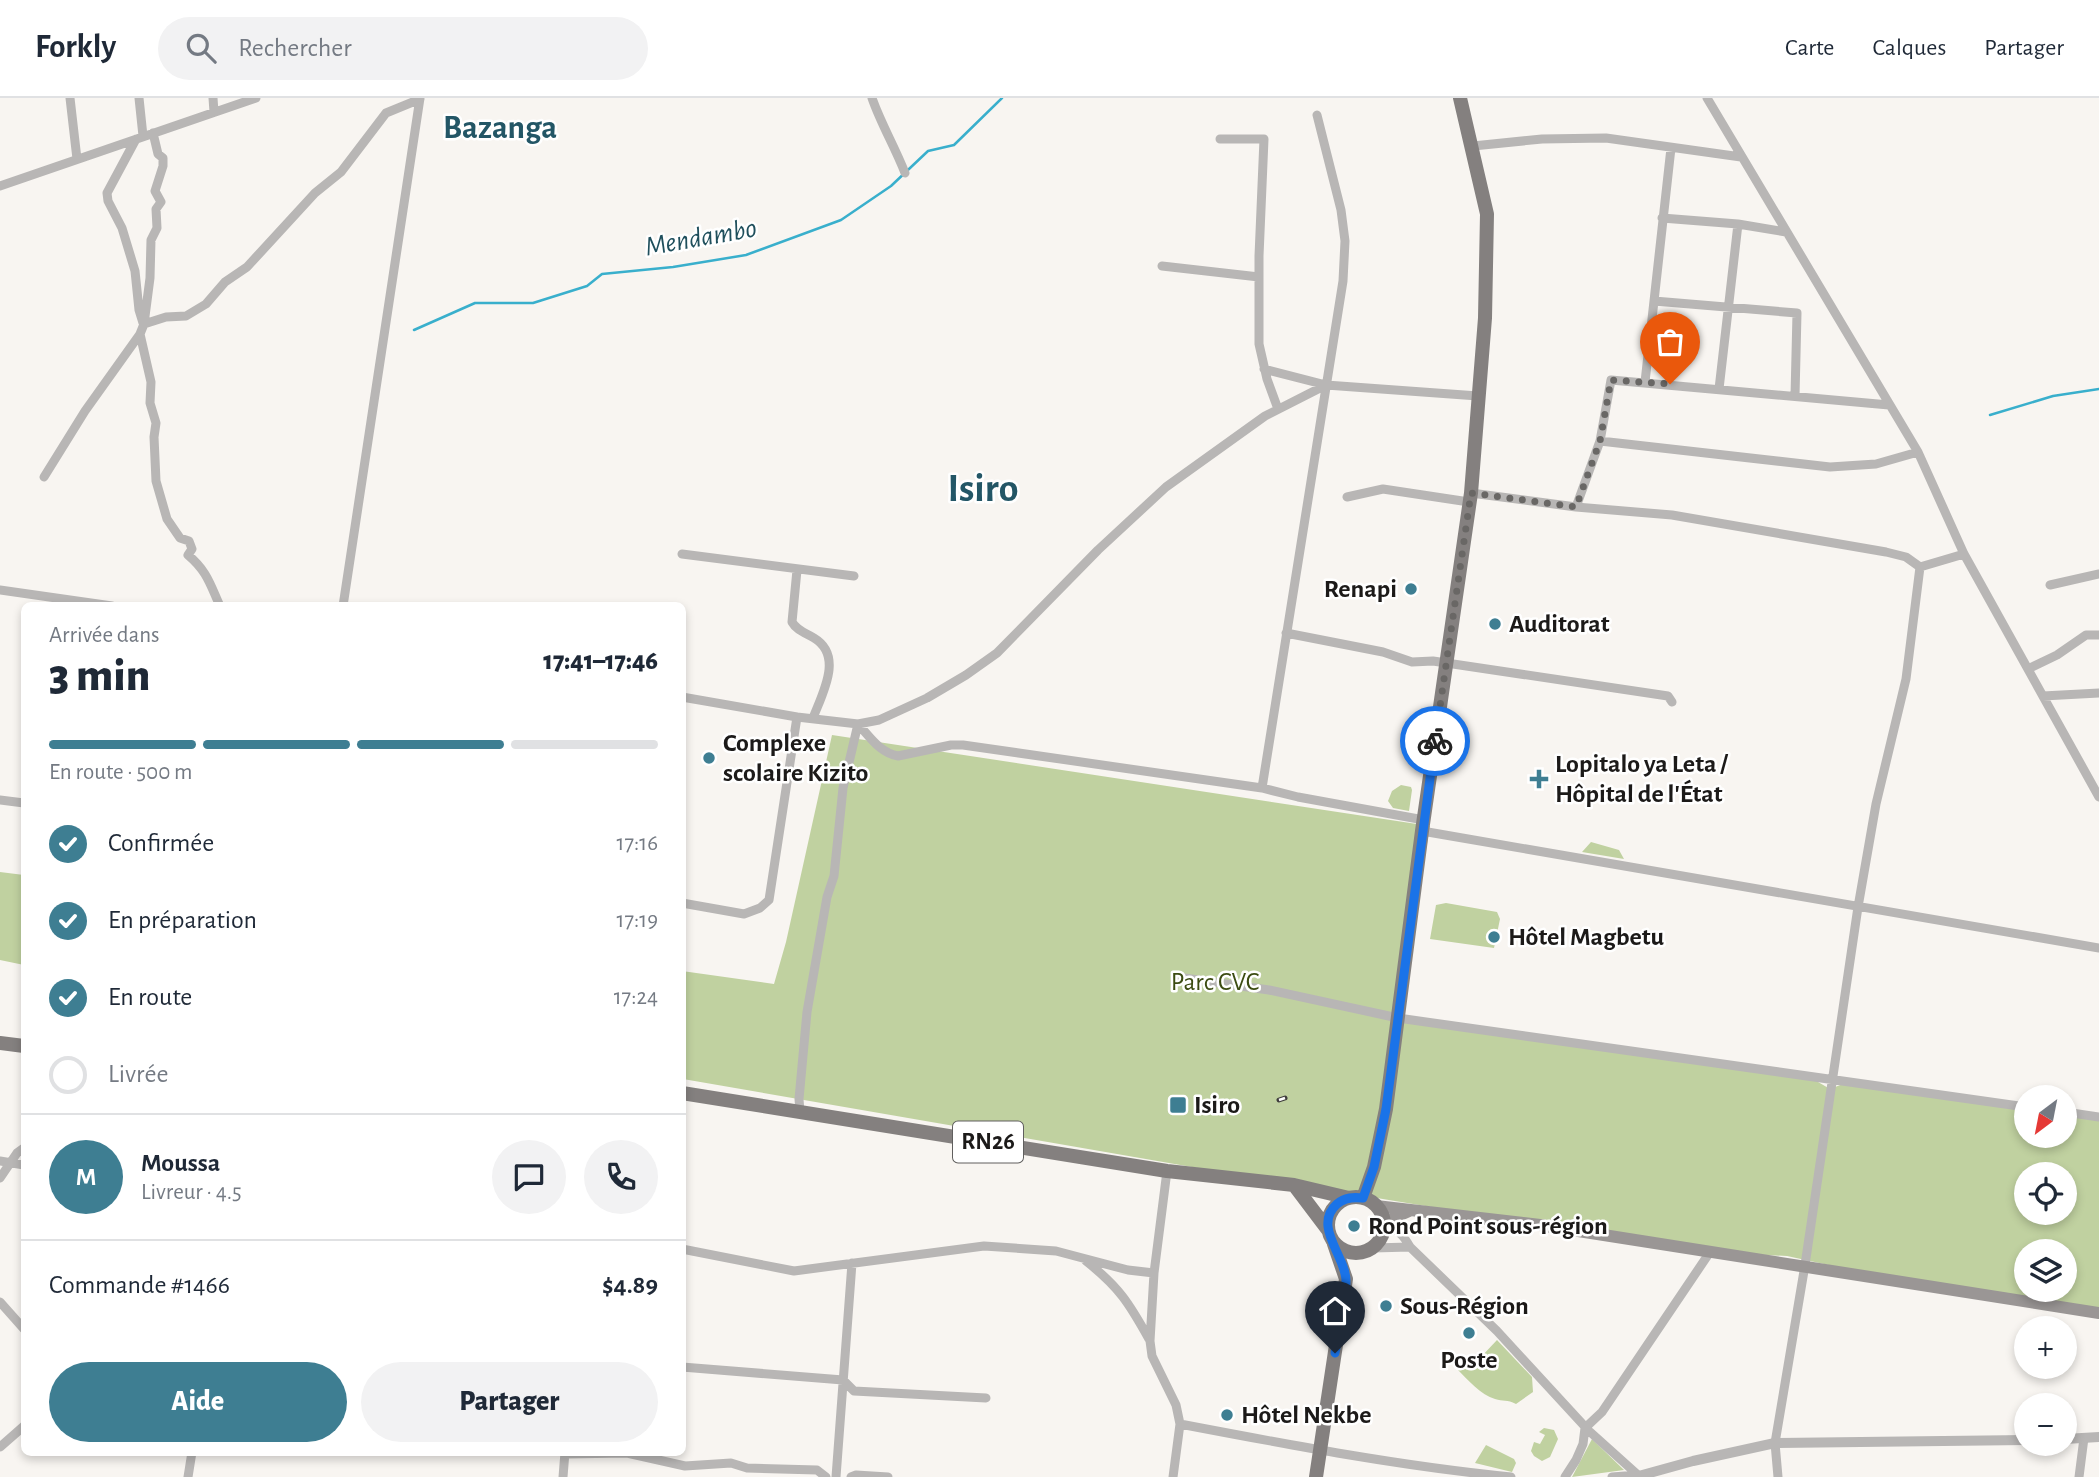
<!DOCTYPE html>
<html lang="fr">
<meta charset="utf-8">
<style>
:root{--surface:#fff;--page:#f2f2f3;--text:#1f2937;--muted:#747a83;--line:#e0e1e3;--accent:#3e7e92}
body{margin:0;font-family:"Alegreya Sans",sans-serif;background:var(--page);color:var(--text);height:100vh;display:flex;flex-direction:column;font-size:26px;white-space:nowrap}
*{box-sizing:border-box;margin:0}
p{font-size:23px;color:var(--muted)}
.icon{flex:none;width:38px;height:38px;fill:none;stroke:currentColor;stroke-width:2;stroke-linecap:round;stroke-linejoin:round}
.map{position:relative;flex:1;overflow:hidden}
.drawer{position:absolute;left:21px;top:504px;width:665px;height:854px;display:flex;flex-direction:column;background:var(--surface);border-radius:10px;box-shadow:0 4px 10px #0003}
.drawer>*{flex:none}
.needle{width:46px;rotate:212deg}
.fabs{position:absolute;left:2014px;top:987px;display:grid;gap:14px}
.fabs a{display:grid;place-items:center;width:63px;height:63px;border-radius:50%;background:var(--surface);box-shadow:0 4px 10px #0003;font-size:35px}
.pin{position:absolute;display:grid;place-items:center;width:60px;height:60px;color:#fff;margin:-72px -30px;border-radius:50% 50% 50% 0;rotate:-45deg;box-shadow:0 0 7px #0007}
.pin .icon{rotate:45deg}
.courier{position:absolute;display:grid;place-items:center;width:70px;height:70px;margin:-35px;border:5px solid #1a73e8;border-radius:50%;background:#fff;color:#222;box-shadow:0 2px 9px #0007}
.summary em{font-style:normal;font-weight:800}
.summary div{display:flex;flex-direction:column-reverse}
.summary{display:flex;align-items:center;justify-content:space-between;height:119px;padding:0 28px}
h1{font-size:46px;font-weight:800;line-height:52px}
.bar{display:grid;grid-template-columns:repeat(4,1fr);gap:10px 7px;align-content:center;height:84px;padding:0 28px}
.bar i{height:9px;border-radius:5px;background:var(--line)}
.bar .on{background:var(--accent)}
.bar p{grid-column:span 4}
.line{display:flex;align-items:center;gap:18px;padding:0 28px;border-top:2px solid var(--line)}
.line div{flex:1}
.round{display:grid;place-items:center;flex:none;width:74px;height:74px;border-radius:37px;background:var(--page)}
ol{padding:0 28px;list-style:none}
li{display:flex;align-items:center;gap:21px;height:77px}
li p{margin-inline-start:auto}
li .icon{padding:7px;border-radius:50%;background:var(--accent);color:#fff;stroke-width:4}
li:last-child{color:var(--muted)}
li i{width:38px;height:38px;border:4px solid var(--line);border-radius:50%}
.primary-button{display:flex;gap:14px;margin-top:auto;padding:14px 28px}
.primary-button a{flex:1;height:80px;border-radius:42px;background:var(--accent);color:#fff;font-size:28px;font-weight:800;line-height:80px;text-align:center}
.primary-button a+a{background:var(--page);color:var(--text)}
header{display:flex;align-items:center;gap:42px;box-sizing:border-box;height:98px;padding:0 35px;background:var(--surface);border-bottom:2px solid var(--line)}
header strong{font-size:33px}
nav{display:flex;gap:38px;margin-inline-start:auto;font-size:24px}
.search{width:490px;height:63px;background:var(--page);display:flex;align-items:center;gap:18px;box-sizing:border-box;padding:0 24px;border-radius:38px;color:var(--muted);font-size:26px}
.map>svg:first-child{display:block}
</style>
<header>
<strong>Forkly</strong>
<div class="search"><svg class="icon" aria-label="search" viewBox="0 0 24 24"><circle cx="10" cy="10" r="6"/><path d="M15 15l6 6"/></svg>Rechercher</div>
<nav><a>Carte</a><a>Calques</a><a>Partager</a></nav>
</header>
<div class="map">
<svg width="2099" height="1379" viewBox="0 0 2099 1379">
<rect width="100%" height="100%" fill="#f8f5f1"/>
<path fill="#c0d1a0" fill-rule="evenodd" d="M 832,637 L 1430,728 L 1398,920 L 1801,974 L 1830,991 L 1848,984 L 2026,1009 L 2026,1038 L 2065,1038 L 2065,1014 L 2099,1019 L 2099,1212 L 1954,1194 L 1787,1158 L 1710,1154 L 1547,1128 L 1267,1082 L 683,981 L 682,873 L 774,886 L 786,844 ZM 2026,1076 L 2065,1076 L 2065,1115 L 2026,1115 ZM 2026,1153 L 2065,1153 L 2065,1192 L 2026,1192 Z
M 1401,687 L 1411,689 L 1412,692 L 1409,713 L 1393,710 L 1388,703 L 1392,693 Z
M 1591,744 L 1619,752 L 1624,761 L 1582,754 Z
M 0,774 L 24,777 L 24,867 L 0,862 Z
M 1446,805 L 1497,814 L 1500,821 L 1494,850 L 1430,841 L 1436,807 Z
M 1497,1242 L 1532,1279 L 1533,1294 L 1516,1306 C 1507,1301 1503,1304 1495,1301 C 1481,1297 1468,1282 1458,1272 L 1476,1258 L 1480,1260 Z
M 1544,1330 L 1554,1332 L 1558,1341 L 1550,1359 L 1542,1363 L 1534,1358 L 1531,1353 L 1534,1344 L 1540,1346 L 1545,1337 L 1539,1334 Z
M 1592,1341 L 1624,1372 L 1572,1379 Z
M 1486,1347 L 1514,1361 L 1516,1365 L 1512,1374 L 1475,1365 Z"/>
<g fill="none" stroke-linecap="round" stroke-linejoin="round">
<path stroke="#39afcc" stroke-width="2.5" d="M 414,232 L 475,205 L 533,205 L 587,188 L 602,176 L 673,169 L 746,157 L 841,122 L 891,88 L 928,53 L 954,47 L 1002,0
M 1990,317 L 2053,298 L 2099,291"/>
<path stroke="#b8b6b5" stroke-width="9" d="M 70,0 L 77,61
M 139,0 L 143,38
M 213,0 L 214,14
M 872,0 C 881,26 895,49 905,75
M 1707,0 L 1918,354 L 1964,456 L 2099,699
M 136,41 L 107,95 L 108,103 L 122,130 L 135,173 L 139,212 L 143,225
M 1220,41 L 1264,41 L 1259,158 L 1259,246 L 1267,281 L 1278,311
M 1473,48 L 1542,41 L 1606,40 L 1741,59
M 0,88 L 256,0
M 1662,120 L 1738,126 L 1786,134
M 1162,168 L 1259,179
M 1654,203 L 1797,215 L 1795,298
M 144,226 L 150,180 L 151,142 L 157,130 L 156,111 L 161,104 L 155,93 L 163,68 L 163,60 L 158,56 L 153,35
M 140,236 L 151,284 L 150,305 L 156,325 L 154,339 L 156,383 L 167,421 L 180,440 L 189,443 L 192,451 L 188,457 C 207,473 210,486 220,508
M 1264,271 L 1326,287
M 1645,284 L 1671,50
M 1719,291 L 1738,126
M 1600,343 L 1830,369 L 1876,366 L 1918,354
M 44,379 L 85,313 L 140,236 L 144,226 L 166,219 L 186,218 L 206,206 L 225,184 L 247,169 L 315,95 L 341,74 L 386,15 L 420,1
M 1471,395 L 1576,409 L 1672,417 L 1886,454 L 1906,459 L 1920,469 L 1906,581 L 1876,706 L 1858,809 L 1805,1167 L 1775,1345 L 1778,1379
M 1347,399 L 1383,391 L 1469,404
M 1576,409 L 1600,343 L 1611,282 L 1889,307
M 682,456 L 854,478
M 1920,469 L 1964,456
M 797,472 L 792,524 C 797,533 806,535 814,540 C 844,558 822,596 813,620
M 2050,487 L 2099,476
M 0,492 L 112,508
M 343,508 L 420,0
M 1286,535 L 1383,554 L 1412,564 L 1433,563 L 1668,598 L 1672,604
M 2028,571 L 2057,557 L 2086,537 L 2099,537
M 2043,598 L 2099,595
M 682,599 L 797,619
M 1262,690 L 1343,183 L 1345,143 L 1341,112 L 1317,17
M 0,702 L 24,705
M 1422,733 L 2099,850
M 682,805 L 744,816 L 760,810 L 769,802 L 797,619 L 858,626 L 879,622 L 927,600 L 966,577 L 997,555 L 1098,452 L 1166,389 L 1265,318 L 1326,287 L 1478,298
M 1177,879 L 1269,892 L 1398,920 L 2026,1009
M 800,1014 L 799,1001 L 807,914 L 827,799 L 834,778 L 843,690 L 858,626 C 870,639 880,655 898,658 L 951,647 L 963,647 L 1262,690 L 1298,699 L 1424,722
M 2065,1014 L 2099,1019
M 0,1063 L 24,1067
M 1167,1073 L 1154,1175 L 1150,1243 L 1152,1258 L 1176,1307 L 1180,1326 L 1173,1379
M 0,1080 L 17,1055 L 24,1050
M 1384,1127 C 1397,1130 1404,1138 1410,1149 L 1497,1233 L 1589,1333 L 1638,1377
M 1373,1150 L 1410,1149
M 682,1151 L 794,1173 L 984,1148 L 1056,1153 L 1128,1172 L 1154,1175
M 1086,1163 C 1119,1189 1129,1205 1149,1241
M 0,1204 L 24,1231
M 682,1269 L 843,1282 L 854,1293 L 986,1300
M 1180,1326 C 1290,1347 1400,1368 1511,1379
M 0,1349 L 24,1328
M 565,1356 L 627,1355 L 685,1368 L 731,1365 L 747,1370 L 817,1372 L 826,1379
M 188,1379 L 192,1354
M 563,1379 L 565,1354
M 836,1379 L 852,1165
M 851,1379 L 856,1377 L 888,1379
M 1565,1379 L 1576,1362 L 1583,1346 L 1585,1330 L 1602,1314 L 1710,1154
M 1612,1379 L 1638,1377
M 2079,1379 L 2084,1340"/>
<path stroke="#b8b6b5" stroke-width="10" d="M 2065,1341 L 2099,1339
M 1635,1379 L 1693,1363 L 1775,1345 L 2026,1342"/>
<path stroke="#9a9695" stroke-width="12" d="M 1376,1108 L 1540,1127 L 2099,1215
M 1384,1124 L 1409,1113"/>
<path stroke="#84807f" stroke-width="14" d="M 0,945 L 24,948
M 682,995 L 1167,1073 L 1294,1087 L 1349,1100
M 1294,1087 L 1328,1132
M1328 1127a28 28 0 1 1 56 0a28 28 0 1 1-56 0Z
M 1363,1100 L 1374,1069 L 1386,1011 L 1422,733 L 1471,395 L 1485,220 L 1487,116 L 1460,0
M 1316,1379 L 1346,1181 L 1334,1146"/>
<g stroke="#3f3d3c" stroke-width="5">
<path id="rail" d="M 1279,1002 L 1285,1000"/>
</g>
<use href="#rail" stroke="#fff" stroke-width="2.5" stroke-dasharray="8" stroke-linecap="butt"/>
</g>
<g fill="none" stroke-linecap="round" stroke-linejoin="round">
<path stroke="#696765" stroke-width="7" stroke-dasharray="0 12.6" d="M 1435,643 L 1471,395 L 1576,409 L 1600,343 L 1611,282 L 1670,286"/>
<path stroke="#1a73e8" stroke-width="9" d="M 1335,1255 C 1339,1232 1346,1206 1346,1183 C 1346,1158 1312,1128 1337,1106 C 1345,1099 1354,1099 1363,1100 L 1374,1069 L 1386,1011 L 1435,643"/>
</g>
<g fill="#3e7e92" stroke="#fff" stroke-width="2.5">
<circle cx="1411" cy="491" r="7"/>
<circle cx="1495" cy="526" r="7"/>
<circle cx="709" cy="660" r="7"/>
<path d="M1535.5 670.5h7v7h7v7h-7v7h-7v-7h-7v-7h7z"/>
<circle cx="1494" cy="839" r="7"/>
<rect x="1169" y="998" width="18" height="18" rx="3.5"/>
<circle cx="1354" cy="1128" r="7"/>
<circle cx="1386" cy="1208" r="7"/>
<circle cx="1469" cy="1235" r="7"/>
<circle cx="1227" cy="1317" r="7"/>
</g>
<g text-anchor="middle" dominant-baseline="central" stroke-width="5" stroke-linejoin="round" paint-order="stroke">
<rect fill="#fff" stroke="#605f5e" stroke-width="2" x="953" y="1023.5" width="70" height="41" rx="5"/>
<g font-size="24" font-weight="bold" fill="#1c1a19">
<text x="988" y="1044">RN26</text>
</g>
<g font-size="26" font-weight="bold" fill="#1c1a19" stroke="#fff" text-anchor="start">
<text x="1397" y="491" text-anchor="end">Renapi</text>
<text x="1509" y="526">Auditorat</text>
<text x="723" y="645">Complexe<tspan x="723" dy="30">scolaire Kizito</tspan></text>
<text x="1555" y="666">Lopitalo ya Leta /<tspan x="1555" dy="30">Hôpital de l'État</tspan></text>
<text x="1508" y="839">Hôtel Magbetu</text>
<text x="1194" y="1007">Isiro</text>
<text x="1368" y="1128">Rond Point sous-région</text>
<text x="1400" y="1208">Sous-Région</text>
<text x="1469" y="1262" text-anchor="middle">Poste</text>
<text x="1241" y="1317">Hôtel Nekbe</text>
</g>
<g font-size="26" fill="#3c4c12" stroke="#fff">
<text x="1215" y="884">Parc CVC</text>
</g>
<g font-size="28" font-style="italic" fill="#1f4f5c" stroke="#fff">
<text transform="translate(701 140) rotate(-10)">Mendambo</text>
</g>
<g font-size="33" font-weight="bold" fill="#235666" stroke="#fff">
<text x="500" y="30">Bazanga</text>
</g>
<g font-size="40" font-weight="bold" fill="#235666" stroke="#fff">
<text x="983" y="391">Isiro</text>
</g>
</g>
</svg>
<div class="fabs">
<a><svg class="needle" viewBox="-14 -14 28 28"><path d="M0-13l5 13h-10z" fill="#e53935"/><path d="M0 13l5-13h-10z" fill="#747a83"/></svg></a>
<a><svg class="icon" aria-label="locate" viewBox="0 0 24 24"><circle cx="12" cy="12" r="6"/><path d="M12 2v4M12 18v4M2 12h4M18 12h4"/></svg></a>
<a><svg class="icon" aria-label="layers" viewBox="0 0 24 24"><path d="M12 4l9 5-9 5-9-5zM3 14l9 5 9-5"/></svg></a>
<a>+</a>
<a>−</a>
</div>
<div class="pin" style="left:1670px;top:286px;background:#ea580c"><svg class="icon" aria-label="bag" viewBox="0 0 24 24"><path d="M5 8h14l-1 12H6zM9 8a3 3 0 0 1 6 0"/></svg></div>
<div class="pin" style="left:1335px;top:1255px;background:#1f2937"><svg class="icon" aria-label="home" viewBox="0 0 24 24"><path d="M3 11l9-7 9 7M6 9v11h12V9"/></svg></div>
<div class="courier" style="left:1435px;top:643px"><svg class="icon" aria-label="bike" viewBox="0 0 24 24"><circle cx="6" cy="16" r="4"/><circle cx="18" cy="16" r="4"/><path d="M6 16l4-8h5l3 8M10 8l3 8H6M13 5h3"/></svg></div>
<section class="drawer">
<div class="summary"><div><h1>3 min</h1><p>Arrivée dans</p></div><em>17:41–17:46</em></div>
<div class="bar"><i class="on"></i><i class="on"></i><i class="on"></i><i></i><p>En route · 500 m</p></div>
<ol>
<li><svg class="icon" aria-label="check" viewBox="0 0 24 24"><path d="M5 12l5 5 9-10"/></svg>Confirmée<p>17:16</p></li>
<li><svg class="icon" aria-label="check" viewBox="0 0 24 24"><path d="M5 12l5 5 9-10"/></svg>En préparation<p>17:19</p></li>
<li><svg class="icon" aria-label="check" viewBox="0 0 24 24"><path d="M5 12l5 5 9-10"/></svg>En route<p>17:24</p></li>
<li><i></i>Livrée</li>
</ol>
<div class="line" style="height:126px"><b class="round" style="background:var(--accent);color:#fff">M</b><div><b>Moussa</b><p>Livreur · 4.5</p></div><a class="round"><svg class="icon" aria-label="chat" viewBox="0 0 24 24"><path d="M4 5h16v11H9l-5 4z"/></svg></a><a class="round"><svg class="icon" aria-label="phone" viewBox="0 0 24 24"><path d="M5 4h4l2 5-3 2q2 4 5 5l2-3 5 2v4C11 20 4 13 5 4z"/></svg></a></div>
<div class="line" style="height:91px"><div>Commande #1466</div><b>$4.89</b></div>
<div class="primary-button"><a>Aide</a><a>Partager</a></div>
</section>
</div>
